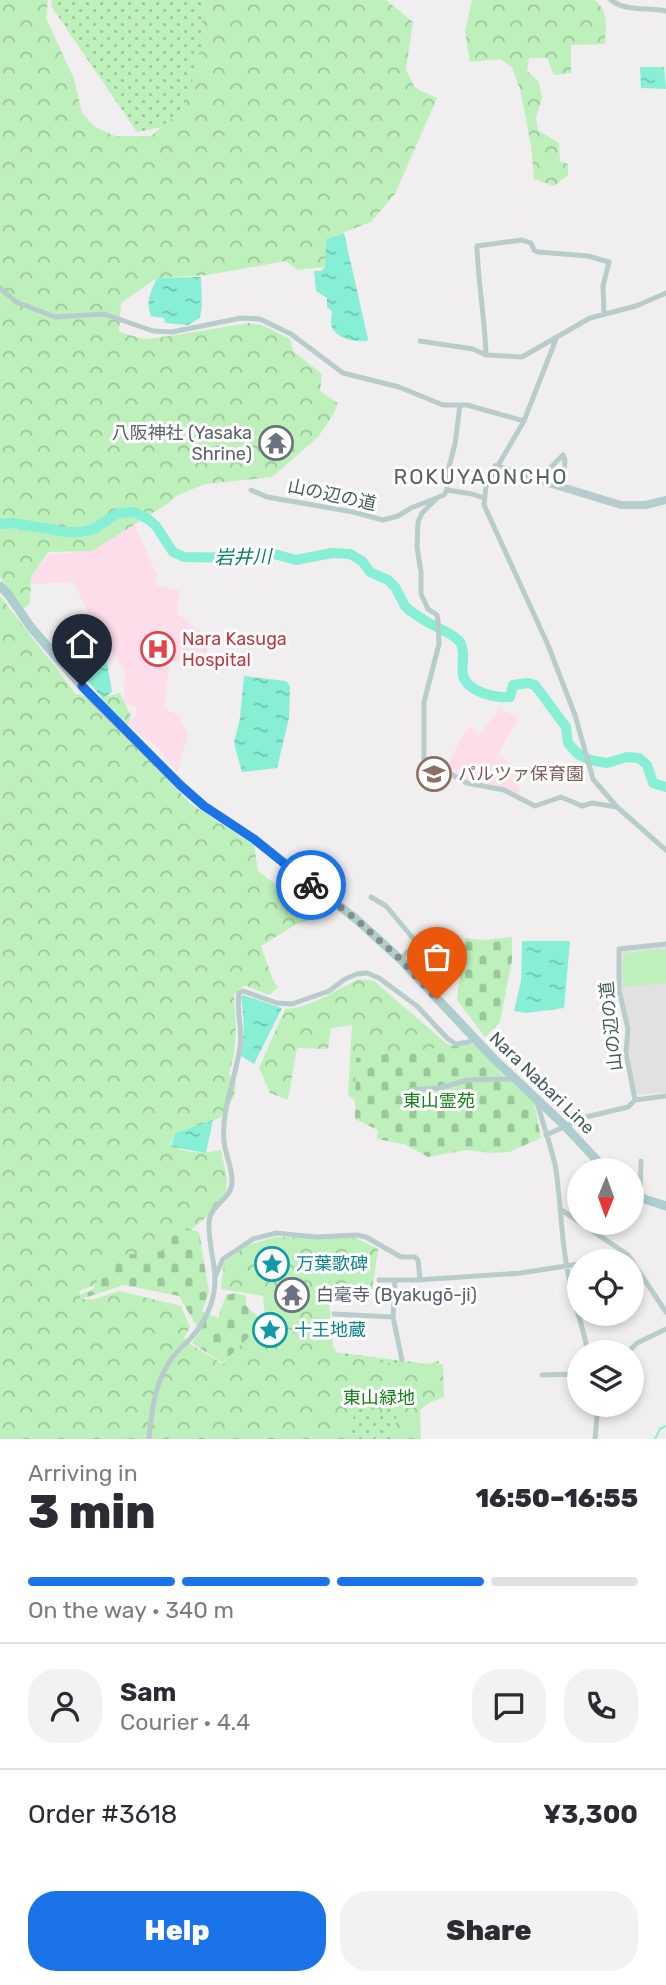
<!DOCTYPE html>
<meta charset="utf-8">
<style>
:root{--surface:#fff;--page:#f2f2f3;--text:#2b2b33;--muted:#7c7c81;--line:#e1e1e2;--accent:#1a73e8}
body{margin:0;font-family:Rubik,"Noto Sans JP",sans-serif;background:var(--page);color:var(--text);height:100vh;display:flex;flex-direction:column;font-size:26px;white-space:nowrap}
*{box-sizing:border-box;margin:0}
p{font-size:23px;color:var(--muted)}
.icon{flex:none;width:38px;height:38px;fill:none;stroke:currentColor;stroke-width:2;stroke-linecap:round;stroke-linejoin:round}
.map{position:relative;height:1439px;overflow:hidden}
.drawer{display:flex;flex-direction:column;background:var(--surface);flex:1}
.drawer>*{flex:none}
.needle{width:46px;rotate:181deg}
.buttons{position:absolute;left:567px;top:1158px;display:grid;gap:14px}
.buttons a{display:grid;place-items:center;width:77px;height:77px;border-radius:50%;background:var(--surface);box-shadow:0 4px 10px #0003;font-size:35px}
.pin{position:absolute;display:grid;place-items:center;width:60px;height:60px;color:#fff;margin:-72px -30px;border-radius:50% 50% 50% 0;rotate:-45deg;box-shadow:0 0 7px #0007}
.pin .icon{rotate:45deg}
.courier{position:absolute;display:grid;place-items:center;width:70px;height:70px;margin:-35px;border:5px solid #1a73e8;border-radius:50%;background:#fff;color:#222;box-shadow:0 2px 9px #0007}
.overview em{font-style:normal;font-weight:800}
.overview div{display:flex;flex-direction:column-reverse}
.overview{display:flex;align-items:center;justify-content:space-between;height:119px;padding:0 28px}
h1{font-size:46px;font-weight:800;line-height:52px}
.bar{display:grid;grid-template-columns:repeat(4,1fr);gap:10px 7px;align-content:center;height:84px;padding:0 28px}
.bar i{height:9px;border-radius:5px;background:var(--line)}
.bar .current{background:var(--accent)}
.bar p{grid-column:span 4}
.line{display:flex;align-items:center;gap:18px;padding:0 28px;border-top:2px solid var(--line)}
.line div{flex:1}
.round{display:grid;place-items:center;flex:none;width:74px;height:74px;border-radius:28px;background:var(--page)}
.primary-button{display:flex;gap:14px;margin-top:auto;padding:14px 28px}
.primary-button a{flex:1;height:80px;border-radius:28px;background:var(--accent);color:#fff;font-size:28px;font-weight:800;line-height:80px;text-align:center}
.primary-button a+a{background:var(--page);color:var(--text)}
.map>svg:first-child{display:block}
</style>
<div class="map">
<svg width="666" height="1439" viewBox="0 0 666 1439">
<defs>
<pattern id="green-dots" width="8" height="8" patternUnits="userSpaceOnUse" patternTransform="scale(1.75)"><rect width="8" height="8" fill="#bef0bb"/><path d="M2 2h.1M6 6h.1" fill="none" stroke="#9cc69b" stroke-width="1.8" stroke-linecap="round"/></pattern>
<pattern id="forest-crowns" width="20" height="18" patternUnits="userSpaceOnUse" patternTransform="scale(1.75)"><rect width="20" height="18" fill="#bef0bb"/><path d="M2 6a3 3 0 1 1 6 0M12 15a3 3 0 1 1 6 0" fill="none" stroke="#9cc69b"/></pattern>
<pattern id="cemetery-stones" width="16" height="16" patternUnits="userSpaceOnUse" patternTransform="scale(1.75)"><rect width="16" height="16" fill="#bef0bb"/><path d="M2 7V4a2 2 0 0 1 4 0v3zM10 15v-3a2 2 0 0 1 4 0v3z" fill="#9cc69b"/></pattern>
<pattern id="water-ripples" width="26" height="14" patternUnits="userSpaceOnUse" patternTransform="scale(1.75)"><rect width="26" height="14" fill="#86efd5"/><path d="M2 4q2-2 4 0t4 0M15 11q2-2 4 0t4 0" fill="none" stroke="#6fc5b0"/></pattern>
</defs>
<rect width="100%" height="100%" fill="#f1eeef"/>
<path fill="#e2e0e1" d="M 655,947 L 666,947 L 666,1093 L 635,1095 L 621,990 L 619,954 L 622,951 Z"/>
<path fill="#fcdde9" d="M 125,520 L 135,525 L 157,575 L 156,585 L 180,591 L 177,606 L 178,614 L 202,633 L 207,645 L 207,663 L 170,662 L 164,708 L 179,716 L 188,734 L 177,772 L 158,748 L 127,724 L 137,715 L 136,706 L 124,704 L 125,671 L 93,624 L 74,582 L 32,584 L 31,577 L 48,555 L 92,551 Z
M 500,708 L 518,718 L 498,755 L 513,765 L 522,777 L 517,779 L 520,794 L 503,788 L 469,782 L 448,767 L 461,738 L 471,726 L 478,737 Z"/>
<path fill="url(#green-dots)" d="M 52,0 L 218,0 L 183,123 L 137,132 L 51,6 Z
M 334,1352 L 428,1364 L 439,1361 L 441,1389 L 420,1408 L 421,1439 L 320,1439 Z"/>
<path fill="url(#forest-crowns)" d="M 0,0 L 48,0 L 46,18 L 74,79 L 82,113 L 95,127 L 115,136 L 151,136 L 180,111 L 191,92 L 195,61 L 203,45 L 201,39 L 204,0 L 386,0 L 413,22 L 406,69 L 415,88 L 437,98 L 395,194 L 371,222 L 326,239 L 325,267 L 298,270 L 286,261 L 207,275 L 157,278 L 121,303 L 119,332 L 144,339 L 170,336 L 249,323 L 264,326 L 290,339 L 294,352 L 322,374 L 320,391 L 338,403 L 333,415 L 318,437 L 272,477 L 205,484 L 176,496 L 170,502 L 92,551 L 48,552 L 31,577 L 30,603 L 23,609 L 0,577 Z
M 472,0 L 595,0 C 609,12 606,27 605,44 L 571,45 L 571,73 L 554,75 L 547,58 L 529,58 L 527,71 L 539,82 L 542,98 L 536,117 L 538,130 L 559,143 L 560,161 L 568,164 L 568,175 L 554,186 L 534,179 L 531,145 L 520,89 L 512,67 L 500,59 L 470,62 L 465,31 Z
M 0,596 L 76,694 L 98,699 L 120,693 L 131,716 L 124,733 L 191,804 L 254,845 L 258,871 L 319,917 L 295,925 L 261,946 L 273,980 L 278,987 L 269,995 L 244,985 L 234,995 C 236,1026 238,1043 229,1074 L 236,1083 L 234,1097 L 220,1118 L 175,1133 L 170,1146 C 185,1153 205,1154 221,1150 L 227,1179 L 225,1200 C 204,1220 182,1238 158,1255 C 137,1270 104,1282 79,1291 L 81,1299 L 95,1299 L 119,1291 L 181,1306 L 190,1327 L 184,1338 L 190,1344 L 223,1364 L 265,1318 L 263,1296 L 221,1289 L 224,1262 L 248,1245 L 275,1237 L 356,1238 L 378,1249 L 372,1291 L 328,1291 L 333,1346 L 338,1356 L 410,1366 L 443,1364 L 444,1397 C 415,1407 418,1411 418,1439 L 390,1439 L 395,1429 L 399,1397 L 392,1396 L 384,1415 L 372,1412 L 370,1403 L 356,1407 L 348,1439 L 0,1439 Z
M 360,979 L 374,981 L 447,1044 L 456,1046 L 367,1111 L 348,1095 L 352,1025 L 331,1028 L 328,1049 L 297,1048 L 288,1100 L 270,1093 L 259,1068 L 285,1009 C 313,1008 335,989 360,979 Z"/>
<path fill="url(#cemetery-stones)" d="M 512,937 L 512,960 L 500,1022 L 485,1037 L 457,1000 L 465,938 L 485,940 Z
M 475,1043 L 501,1073 L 534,1102 L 541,1138 L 509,1152 L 491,1153 L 467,1150 L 428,1157 L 404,1144 L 377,1139 L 378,1130 L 355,1119 L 356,1058 Z
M 182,1227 L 199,1232 L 209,1292 L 202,1311 L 218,1318 L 226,1295 L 236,1293 L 246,1296 L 246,1306 L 264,1322 L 223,1363 L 192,1343 L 200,1332 L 179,1296 L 124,1285 L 81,1299 L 80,1295 L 93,1289 L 103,1267 L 112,1256 L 164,1251 L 171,1238 Z"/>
<path fill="#bef0bb" d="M 651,950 L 666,950 L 666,983 L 623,987 L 623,957 L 627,953 Z"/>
<path fill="url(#water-ripples)" d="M 640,67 L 664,67 L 666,89 L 641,88 Z
M 344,233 L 368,339 L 367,341 C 355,342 334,339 331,324 C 330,320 332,316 332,311 L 327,307 L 327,298 L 316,291 L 314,271 L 321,271 L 325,267 L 326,239 Z
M 201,277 L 202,305 L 200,318 L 188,325 L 165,323 L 164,318 L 151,316 C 145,302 151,291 157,278 Z
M 87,637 L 107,662 L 112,692 L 103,699 L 88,681 L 89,666 L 86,660 L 73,656 L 79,640 Z
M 244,676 L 286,681 L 290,686 L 289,718 L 277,768 L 242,772 L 234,743 L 240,718 Z
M 522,941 L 570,941 L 564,1008 L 527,1013 L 514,1011 L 521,981 Z
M 243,995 L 282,1008 L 254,1064 L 241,1056 C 245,1036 244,1017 241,997 Z
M 213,1120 L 206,1153 L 171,1147 L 175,1133 Z"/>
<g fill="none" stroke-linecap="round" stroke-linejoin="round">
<path stroke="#86efd5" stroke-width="2" d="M 655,1439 L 660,1429 L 666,1426"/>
<path stroke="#86efd5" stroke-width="10" d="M 0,524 L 13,523 L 67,532 L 80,532 L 94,529 L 118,513 L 135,512 L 148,519 L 156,526 L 173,552 L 184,557 L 248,558 L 267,552 L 296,560 L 332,553 L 350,554 L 362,561 L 370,572 L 388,580 L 395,587 L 405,606 L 409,610 C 418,616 427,623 437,627 C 445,632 454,634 460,642 C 466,652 461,664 463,675 C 467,692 495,698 510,697 L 513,685 L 528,683 L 535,685 L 566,727 L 568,743 L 579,755 L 590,760 L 607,763 L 627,757 L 639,758 L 647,765 L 653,783 L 666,787"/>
<path stroke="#b9cccc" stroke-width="5" d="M 611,0 C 626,12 648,7 666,11
M 0,288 L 16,302 L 55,317 L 104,314 L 153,331 L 172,332 L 241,318 L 260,319 L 291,334 L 343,373 L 399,387 L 443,405 L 467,405 L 524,421
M 556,339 L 524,421 L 486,486 L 484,505 L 548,645 L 575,715 L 593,779 L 617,807 L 666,850
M 420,341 L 473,349 L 486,355 L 522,357 L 590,318 L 636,306 L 666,293
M 486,355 C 485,319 478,283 477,246 L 522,240 L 531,243 L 534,250 L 538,252 L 588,256 L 609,262 L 603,286 L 604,314
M 544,482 L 550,468 L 563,455 L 565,460 L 563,487
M 251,490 L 267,497 L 353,512 L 383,520 L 398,516 L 411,508 L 444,495 L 447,490 L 446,478 L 455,444 L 460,405
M 447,490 L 472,494 L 484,498
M 437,498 L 422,513 L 418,522 L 417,547 L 421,572 L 421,594 L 428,609 L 437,615 L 438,621 L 439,644 L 424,702 L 424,759 L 467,783 L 504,790 L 535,806 L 561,797 L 582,806 L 592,803 L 617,807
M 371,897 L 386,906 L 417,943 L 400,959
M 410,1090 L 439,1088 L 468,1080 L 515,1079
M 635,1100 L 626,1053 L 628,1029 L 619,990 L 619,949 L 666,944
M 537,1102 C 543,1125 552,1147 556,1170 C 561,1204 561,1240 568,1273 C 573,1300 583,1326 588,1353
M 546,1135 L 586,1117 L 628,1107 L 635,1100 L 666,1096
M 640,1196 L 641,1161
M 560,1209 L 579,1222
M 581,1223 L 628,1255 L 666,1312
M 615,1262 L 632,1261
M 215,1277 L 223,1259 L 253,1239 L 276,1233 L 316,1237 L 357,1235 L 366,1237 L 401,1257 L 415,1257 L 418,1260 L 420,1279
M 379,1280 L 417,1280 L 521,1273 L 579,1264
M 395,1280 L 393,1317 L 402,1360
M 334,1314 L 393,1317
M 627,1353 L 637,1343 L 666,1329
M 542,1375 L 579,1374
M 149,1439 C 152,1410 154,1383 172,1358 C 177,1351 184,1345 190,1339 C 202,1326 211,1310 214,1292 C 218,1269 208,1246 209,1223 C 209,1205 231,1200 232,1183 C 233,1168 225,1155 224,1141 C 221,1110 236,1077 240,1047 C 243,1029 236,1011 239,993 L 243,991 L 277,1003 L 292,1004 L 329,991 L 345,979 L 357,974 L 367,973 L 379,978 L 417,1006 L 448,1039 L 456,1044 L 469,1042 L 473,1038
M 595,1439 L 598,1405"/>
<path stroke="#b6cdce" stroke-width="8" d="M 496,467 L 621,505 L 646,505 L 666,500"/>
<path stroke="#adcdce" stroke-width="9" d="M 0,586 L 8,594 L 30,626 L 47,646 L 94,700 L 181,785 L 204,806 L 254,839 L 356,919 L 400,959 L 495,1060 L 564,1125 L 607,1171
M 632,1191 L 644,1199 L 666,1206"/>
</g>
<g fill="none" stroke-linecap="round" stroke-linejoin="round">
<path stroke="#828f8f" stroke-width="7" stroke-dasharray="0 12.6" d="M 311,885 L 356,919 L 400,959 L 437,999"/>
<path stroke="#1a73e8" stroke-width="9" d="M 82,686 L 180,785 L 204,806 L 254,839 L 311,885"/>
</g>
<defs>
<g id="temple-ring" transform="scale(1.75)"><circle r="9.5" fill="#fff" stroke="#6b7280" stroke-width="1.5"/><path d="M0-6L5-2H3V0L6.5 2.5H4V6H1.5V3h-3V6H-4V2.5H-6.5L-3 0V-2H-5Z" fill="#6b7280"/></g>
<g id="hospital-ring" transform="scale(1.75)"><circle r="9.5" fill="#fff" stroke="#e0444e" stroke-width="1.5"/><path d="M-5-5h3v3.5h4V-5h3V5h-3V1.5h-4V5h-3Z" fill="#e0444e"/></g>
<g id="school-ring" transform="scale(1.75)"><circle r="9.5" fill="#fff" stroke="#8d6e63" stroke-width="1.5"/><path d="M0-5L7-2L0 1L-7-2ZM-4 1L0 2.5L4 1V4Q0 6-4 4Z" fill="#8d6e63"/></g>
<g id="sight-ring" transform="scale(1.75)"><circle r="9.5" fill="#fff" stroke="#0f9aa8" stroke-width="1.5"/><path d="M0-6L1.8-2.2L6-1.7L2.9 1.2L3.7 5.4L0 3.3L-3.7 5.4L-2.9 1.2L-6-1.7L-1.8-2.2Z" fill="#0f9aa8"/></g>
</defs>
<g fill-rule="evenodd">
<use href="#temple-ring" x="276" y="443"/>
<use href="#hospital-ring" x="158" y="649"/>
<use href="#school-ring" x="434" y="774"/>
<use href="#sight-ring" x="272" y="1264"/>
<use href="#temple-ring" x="292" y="1295"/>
<use href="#sight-ring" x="270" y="1330"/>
</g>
<g text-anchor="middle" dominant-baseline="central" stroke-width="6" stroke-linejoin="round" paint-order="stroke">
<g font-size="18" fill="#5b616d" stroke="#fff" text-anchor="end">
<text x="252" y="433">八阪神社 (Yasaka<tspan x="252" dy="21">Shrine)</tspan></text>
<text x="316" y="1295" text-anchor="start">白毫寺 (Byakugō-ji)</text>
</g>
<g font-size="18" fill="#465c5c" stroke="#fff">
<text transform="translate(332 495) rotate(12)">山の辺の道</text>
<text transform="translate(611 1026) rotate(-96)">山の辺の道</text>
<text transform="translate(542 1083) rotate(44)">Nara Nabari Line</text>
</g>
<g font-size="18" fill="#be3a42" stroke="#fff" text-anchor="start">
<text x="182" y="639">Nara Kasuga<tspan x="182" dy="21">Hospital</tspan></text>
</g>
<g font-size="18" fill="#785e54" stroke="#fff" text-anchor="start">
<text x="458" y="774">パルツァ保育園</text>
</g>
<g font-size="18" fill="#138118" stroke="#fff">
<text x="439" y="1101">東山霊苑</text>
<text x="379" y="1398">東山緑地</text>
</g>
<g font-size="18" fill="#0d838f" stroke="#fff" text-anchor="start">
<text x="296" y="1264">万葉歌碑</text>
<text x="294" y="1330">十王地蔵</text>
</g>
<g font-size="19" font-style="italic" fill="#0a7f62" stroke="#fff">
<text transform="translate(243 557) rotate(-1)">岩井川</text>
</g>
<g font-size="21" letter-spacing="2" fill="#5b6364" stroke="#fff">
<text x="481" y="476">ROKUYAONCHO</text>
</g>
</g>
</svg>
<div class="buttons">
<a><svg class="needle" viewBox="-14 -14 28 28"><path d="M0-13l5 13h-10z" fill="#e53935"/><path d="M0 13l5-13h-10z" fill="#7c7c81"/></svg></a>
<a><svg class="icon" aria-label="locate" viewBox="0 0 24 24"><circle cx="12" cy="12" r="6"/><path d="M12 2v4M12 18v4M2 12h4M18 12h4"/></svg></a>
<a><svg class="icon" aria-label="layers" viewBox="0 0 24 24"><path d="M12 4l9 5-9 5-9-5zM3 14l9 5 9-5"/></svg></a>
</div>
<div class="pin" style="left:437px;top:999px;background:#ea580c"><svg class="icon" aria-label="bag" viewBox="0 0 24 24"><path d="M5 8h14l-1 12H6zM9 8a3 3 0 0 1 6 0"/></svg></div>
<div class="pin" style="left:82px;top:686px;background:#1f2937"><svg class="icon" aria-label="home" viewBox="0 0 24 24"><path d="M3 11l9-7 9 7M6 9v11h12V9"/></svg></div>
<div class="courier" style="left:311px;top:885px"><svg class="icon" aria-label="bike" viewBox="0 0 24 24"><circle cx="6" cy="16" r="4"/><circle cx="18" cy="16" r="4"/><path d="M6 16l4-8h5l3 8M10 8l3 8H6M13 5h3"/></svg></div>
</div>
<section class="drawer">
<div class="overview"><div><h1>3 min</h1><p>Arriving in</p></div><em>16:50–16:55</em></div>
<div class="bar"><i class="current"></i><i class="current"></i><i class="current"></i><i></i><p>On the way · 340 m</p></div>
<div class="line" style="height:126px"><a class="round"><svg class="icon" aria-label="person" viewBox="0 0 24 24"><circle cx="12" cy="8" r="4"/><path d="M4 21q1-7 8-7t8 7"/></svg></a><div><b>Sam</b><p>Courier · 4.4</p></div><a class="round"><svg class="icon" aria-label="chat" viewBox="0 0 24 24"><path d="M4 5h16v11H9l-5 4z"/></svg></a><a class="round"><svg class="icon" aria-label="phone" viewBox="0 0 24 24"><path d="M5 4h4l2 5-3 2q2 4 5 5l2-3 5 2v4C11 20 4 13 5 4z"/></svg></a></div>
<div class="line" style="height:91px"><div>Order #3618</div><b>¥3,300</b></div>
<div class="primary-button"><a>Help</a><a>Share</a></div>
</section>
